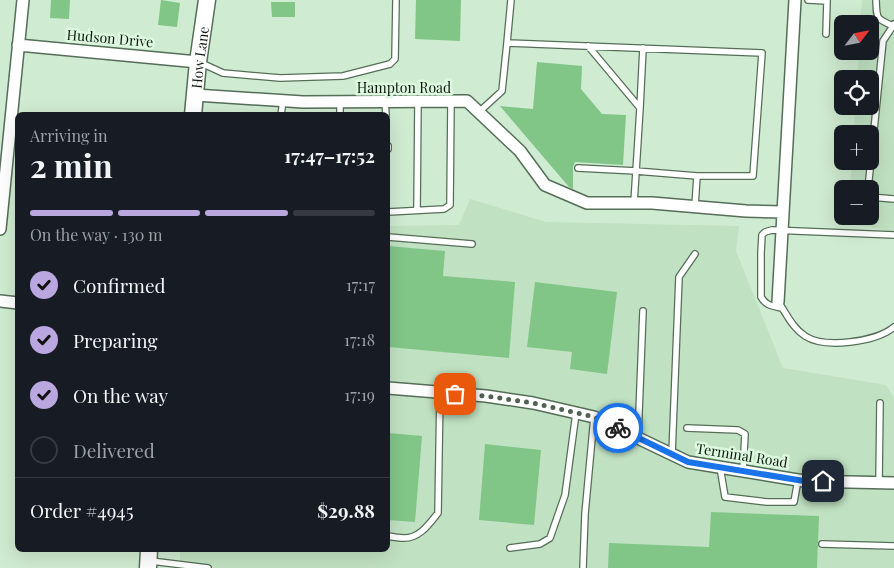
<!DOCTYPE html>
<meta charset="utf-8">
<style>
:root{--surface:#171b24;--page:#242831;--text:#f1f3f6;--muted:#9ea1a6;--line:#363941;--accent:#baa7df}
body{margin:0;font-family:"Playfair Display",serif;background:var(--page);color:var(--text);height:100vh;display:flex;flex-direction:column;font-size:19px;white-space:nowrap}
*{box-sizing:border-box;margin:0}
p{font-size:16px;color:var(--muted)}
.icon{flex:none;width:28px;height:28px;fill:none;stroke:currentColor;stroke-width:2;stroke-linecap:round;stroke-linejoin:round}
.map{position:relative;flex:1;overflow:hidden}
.panel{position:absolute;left:15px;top:112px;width:375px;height:440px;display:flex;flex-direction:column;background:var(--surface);border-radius:8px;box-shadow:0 5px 20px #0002}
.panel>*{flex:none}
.needle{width:32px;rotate:58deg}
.tools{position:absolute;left:834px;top:15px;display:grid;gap:10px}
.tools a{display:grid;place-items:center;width:45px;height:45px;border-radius:8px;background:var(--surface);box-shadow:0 5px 20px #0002;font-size:25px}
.pin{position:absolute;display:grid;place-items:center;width:42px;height:42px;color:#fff;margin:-21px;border-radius:10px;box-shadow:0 2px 8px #0006}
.courier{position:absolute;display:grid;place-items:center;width:50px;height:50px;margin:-25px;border:4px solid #1a73e8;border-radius:50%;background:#fff;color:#222;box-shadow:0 1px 6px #0007}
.head em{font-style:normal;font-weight:700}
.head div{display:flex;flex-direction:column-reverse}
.head{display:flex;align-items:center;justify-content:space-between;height:85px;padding:0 15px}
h1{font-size:32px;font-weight:700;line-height:38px}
.bar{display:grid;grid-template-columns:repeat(4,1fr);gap:8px 5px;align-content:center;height:60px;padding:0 15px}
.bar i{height:6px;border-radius:4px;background:var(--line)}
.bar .current{background:var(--accent)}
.bar p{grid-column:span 4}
.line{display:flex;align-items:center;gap:12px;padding:0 15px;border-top:1px solid var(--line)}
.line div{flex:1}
ol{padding:0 15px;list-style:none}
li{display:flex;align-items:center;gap:15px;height:55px}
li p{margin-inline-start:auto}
li .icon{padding:5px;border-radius:50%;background:var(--accent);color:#111;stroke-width:4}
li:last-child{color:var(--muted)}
li i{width:28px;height:28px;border:2px solid var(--line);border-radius:50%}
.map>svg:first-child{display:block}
</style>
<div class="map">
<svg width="894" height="568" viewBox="0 0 894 568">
<rect width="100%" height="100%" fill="#cfebd1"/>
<path fill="#c0e2c2" d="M 862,0 L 894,0 L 894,232 L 848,223 L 849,216 L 870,216 L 870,189 L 850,189 L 852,161 L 870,161 L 870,134 L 854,134 L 855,106 L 870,106 L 870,79 L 857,79 L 859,51 L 870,51 L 870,24 L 860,24 Z
M 470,199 L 546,222 L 739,226 L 736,251 L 783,368 L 886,385 L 894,398 L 894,568 L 180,568 L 180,550 L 388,550 L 388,226 L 459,225 Z"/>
<path fill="#81c687" d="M 51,0 L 70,0 L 69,19 L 50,18 Z
M 161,0 L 180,3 L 177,27 L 158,25 Z
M 416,0 L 461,0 L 460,41 L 415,39 Z
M 271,2 L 295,2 L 295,17 L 272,17 Z
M 537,62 L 582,66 L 581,89 L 602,114 L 626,115 L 623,165 L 575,162 L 573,167 L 573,189 L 569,187 L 500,106 L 533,109 Z
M 388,246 L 445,251 L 443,276 L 515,282 L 509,358 L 388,347 Z
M 535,282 L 617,292 L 607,374 L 570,369 L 572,352 L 527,347 Z
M 388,433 L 422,436 L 415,522 L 388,520 Z
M 485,444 L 541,450 L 534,525 L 479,520 Z
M 711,512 L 819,516 L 817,568 L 608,568 L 609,543 L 709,547 Z"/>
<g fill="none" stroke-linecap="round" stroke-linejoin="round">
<g stroke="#556e57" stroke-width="8">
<path id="service" d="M 808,0 L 827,1 L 826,34
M 876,0 C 877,19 875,18 893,26 L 894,24
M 507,43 L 762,53 L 753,176 L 697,176 L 695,206
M 588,46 L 640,108 L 634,203
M 199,62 L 223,73 L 280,78 L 343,76 L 390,64 L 395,59 L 396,0
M 385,101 L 386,115
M 340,102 L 340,115
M 640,108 L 643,48
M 479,112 L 502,91 L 507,43 L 511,0
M 281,115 L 283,101
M 388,149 L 388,146
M 578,168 L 636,171 L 697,176
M 868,189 L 883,41 L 893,26
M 870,197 L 894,199
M 417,210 L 418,101
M 388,212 L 444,209 L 450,205 L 451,101
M 388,237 L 472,244
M 781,306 C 788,317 794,329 805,336 C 825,349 876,342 894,327
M 782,308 C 773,306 766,306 761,297 L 761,253 L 762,235 L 765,232 L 772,230 L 894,235
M 687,428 L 738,430 L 745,434 L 743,471
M 638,438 L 643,311
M 672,454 L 679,277 L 695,254
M 720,467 L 725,497 L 767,502 L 794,502 L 798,480
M 879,482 L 880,403
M 388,536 C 393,537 398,538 404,538 C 420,538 429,524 438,513 L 440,392
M 822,544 L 894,546
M 510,548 L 540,544 L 550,538 L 565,495 L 576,413
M 151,561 L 208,568
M 583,568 L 585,514 L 594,417"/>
</g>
<g stroke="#556e57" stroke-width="14">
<path id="minor" d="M 18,45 L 198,62
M 195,95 L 303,102 L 467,101 L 520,151 L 545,185 L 587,203 L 652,203 L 746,211 L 783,212
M 0,229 L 23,0
M 0,301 L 18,303
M 778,302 L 795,0
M 388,388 L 486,396 L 533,403 L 594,417 L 688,462 L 804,481 L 894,483"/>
</g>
<g stroke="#556e57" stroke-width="19">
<g id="secondary">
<path id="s1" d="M 193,115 L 198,62 L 207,0"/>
<path d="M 148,568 L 149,550"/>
</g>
</g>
<use href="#service" stroke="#fff" stroke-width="5.5"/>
<use href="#minor" stroke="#fff" stroke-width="11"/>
<use href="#secondary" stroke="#fff" stroke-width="16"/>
</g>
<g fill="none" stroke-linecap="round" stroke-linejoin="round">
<path stroke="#516152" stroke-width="5" stroke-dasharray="0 9" d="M 455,394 L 486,396 L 533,403 L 594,417 L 618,428"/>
<path stroke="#1a73e8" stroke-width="6" d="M 618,428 L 688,462 L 804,481 L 823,481"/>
</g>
<g text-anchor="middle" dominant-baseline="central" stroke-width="5" stroke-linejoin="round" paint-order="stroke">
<g font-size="14" fill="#0d170e" stroke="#dcf8de">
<text transform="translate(110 38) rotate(5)">Hudson Drive</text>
<text stroke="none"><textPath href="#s1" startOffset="58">How Lane</textPath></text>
<text x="404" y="87">Hampton Road</text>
<text transform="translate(742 455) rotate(9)">Terminal Road</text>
</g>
</g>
</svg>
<div class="tools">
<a><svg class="needle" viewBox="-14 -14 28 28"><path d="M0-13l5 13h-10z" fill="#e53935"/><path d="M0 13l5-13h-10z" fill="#9ea1a6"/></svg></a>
<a><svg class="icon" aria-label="locate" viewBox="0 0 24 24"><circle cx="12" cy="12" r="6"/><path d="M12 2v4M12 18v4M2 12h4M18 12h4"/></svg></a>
<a>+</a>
<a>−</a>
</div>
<div class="pin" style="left:455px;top:394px;background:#ea580c"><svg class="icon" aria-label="bag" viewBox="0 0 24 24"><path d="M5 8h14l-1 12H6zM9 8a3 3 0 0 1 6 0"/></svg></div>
<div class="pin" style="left:823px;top:481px;background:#1f2937"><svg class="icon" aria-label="home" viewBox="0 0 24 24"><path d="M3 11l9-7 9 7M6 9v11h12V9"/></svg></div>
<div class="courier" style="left:618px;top:428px"><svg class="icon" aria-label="bike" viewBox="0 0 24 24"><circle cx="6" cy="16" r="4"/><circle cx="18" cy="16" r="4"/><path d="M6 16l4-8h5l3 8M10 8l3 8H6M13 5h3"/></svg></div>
<section class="panel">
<div class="head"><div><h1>2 min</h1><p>Arriving in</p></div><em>17:47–17:52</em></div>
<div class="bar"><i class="current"></i><i class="current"></i><i class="current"></i><i></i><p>On the way · 130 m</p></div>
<ol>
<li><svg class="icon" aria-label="check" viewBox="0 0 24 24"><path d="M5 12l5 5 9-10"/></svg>Confirmed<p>17:17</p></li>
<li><svg class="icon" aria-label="check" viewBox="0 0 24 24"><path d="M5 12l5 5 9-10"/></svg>Preparing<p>17:18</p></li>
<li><svg class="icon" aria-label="check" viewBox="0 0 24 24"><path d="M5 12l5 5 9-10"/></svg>On the way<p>17:19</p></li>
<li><i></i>Delivered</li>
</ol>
<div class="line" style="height:65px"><div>Order #4945</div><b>$29.88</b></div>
</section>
</div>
